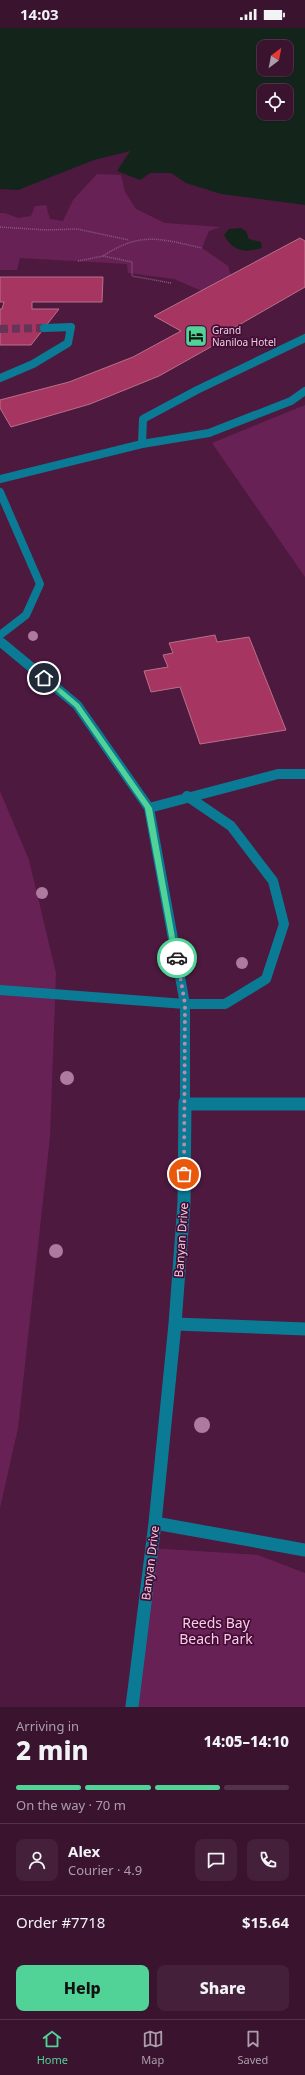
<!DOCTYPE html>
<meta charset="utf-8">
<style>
:root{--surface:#3a132f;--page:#45203b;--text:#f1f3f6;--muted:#ab9eaa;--line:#54324b;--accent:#51d397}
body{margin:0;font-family:"Noto Sans",sans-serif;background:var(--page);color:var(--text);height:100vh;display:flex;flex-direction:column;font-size:15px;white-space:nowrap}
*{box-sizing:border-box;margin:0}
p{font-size:13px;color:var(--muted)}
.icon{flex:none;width:22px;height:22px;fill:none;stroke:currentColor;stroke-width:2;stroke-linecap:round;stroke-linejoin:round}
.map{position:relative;height:1679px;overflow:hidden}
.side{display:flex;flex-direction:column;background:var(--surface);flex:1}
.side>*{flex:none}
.needle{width:26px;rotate:32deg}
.controls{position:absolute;left:257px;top:12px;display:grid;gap:8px}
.controls a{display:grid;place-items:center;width:36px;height:36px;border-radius:8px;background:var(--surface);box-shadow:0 1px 3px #0004,0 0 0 1px var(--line);font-size:20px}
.pin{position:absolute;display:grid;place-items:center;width:34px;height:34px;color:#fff;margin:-17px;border:2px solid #fff;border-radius:50%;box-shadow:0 1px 4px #0007}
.courier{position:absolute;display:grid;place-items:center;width:40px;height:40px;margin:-20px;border:3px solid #51d397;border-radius:50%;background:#fff;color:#222;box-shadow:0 1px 5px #0007}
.headline em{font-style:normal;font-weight:800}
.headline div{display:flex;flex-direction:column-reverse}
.headline{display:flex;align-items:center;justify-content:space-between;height:68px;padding:0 16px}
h1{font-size:26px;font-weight:800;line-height:30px}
.bar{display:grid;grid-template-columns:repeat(4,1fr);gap:6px 4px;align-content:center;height:48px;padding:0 16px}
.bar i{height:5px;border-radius:3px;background:var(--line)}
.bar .active{background:var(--accent)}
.bar p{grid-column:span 4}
.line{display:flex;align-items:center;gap:10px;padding:0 16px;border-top:1px solid var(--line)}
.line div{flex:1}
.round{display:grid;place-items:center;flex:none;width:42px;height:42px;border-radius:8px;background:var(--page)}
.action{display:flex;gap:8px;margin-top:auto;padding:8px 16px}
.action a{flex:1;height:46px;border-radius:8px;background:var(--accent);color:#111;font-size:16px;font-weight:800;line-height:46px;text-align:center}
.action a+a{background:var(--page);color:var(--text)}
.status{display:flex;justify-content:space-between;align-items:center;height:28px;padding:0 20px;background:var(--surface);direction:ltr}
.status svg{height:11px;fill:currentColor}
.dock{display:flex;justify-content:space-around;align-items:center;height:56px;border-top:1px solid var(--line);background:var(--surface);font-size:11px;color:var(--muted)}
.dock a{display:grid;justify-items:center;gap:2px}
.dock .active{color:var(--accent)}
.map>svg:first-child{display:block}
</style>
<div class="status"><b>14:03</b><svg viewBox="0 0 49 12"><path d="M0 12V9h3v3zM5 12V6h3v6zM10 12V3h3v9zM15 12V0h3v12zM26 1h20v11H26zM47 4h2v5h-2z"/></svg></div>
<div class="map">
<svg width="305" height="1679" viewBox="0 0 305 1679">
<rect width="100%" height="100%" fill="#4d193f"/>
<path fill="#682155" d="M 97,146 L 121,147 L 125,164 L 136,181 L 165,195 L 221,199 L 209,203 L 202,220 L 228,238 L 231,247 L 202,263 L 174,251 L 128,245 L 127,236 L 20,230 L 17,242 L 0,242 L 0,185 L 5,185 L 18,190 L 31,188 L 35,178 L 46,177 L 50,191 L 63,193 L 73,172 Z
M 305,377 L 305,549 L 212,415 Z
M 0,763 L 29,832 L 56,945 L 50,1109 L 18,1400 L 0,1480 Z
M 149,1520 L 258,1527 L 305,1545 L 305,1679 L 125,1679 Z"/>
<path fill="#13251b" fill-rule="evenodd" d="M 0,0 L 305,0 L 305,177 L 221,166 L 186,155 L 171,145 L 150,145 L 140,152 L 117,143 L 130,123 L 94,132 L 18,162 L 0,161 ZM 264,19 L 286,19 L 286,41 L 264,41 ZM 264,63 L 286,63 L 286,85 L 264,85 Z
M 241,200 L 246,203 L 249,211 L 261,214 L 262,220 C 245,225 233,224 224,207 L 229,201 Z"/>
<path fill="#a73562" stroke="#b77086" d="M 300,210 L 305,213 L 305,259 L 211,313 L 216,316 L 159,348 L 90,376 L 11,399 L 0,380 L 0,372 L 69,354 L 133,329 L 181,303 L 154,288 Z
M 0,249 L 103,249 L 102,274 L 32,274 L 32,281 L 59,281 L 31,317 L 0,317 L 0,281 L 2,281 L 4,274 L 0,274 Z
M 215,607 L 217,614 L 249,609 L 286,702 L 200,716 L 180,659 L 151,664 L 144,643 L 168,639 L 163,627 L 173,625 L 169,615 Z"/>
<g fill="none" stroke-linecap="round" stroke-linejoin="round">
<path stroke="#653457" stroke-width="8" stroke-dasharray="8 4" stroke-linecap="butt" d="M 0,301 L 44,300"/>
<path stroke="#895c7c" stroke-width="1.5" stroke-dasharray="1 1" stroke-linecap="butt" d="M 0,199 L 46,202 L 77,201 L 129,212
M 78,233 L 103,228
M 171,255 L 132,248 L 132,234 L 103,228 C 141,203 161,211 202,220"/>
<path stroke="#0b7b95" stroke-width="8" d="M 0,350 L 33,336 L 68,315 L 71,299 L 44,300
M 142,416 L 143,391 L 197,362 L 305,310
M 0,451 L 142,416 L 209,405 L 291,373 L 305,363
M 0,464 L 40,556 L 26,587 L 0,607
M 0,613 L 3,616"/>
<path stroke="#0b7b95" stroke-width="10" d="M 2,615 L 77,677 L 149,780 L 185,976 L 185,1075
M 149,780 L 278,746 L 305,746
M 0,962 L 185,976 L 225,976 L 266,951 L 284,896 L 273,853 L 231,798 L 187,768"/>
<path stroke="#0b7b95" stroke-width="13" d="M 185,1076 L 305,1076
M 175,1296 L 305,1301
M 155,1495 L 305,1522
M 132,1679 L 155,1495 L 175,1296 L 184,1175 L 185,1074"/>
</g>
<g fill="#ae7a9e">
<circle cx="33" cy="608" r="5"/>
<circle cx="42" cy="865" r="6"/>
<circle cx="242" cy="935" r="6"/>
<circle cx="67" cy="1050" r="7"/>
<circle cx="56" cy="1223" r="7"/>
<circle cx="202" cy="1397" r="8"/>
</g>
<path fill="#51d397" d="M 42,648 L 46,648 L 79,676 L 152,780 L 179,932 L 177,933 L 173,930 L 145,780 L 75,679 L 42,651 Z"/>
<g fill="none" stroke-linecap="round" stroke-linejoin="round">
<path stroke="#b68ea9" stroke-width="4" stroke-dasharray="0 7.2" d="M 177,930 L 185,976 L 184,1146"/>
</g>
<defs>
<g id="hotel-square" transform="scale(1.15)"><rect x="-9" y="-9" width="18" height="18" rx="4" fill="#51d397" stroke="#420e34"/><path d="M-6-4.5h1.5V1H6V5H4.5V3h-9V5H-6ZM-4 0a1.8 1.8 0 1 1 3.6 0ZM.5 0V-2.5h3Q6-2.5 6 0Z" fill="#111"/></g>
</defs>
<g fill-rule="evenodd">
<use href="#hotel-square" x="196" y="308"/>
</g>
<g text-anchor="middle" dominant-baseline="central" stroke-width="3.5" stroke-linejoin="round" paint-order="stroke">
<g font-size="10" fill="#eecde2" stroke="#420e34" text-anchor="start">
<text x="212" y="302">Grand<tspan x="212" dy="12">Naniloa Hotel</tspan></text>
</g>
<g font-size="12" fill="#eecde2" stroke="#420e34">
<text transform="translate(181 1212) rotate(-86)">Banyan Drive</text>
<text transform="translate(150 1535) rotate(-83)">Banyan Drive</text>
</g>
<g font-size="14" fill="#fec9eb" stroke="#420e34">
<text x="216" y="1594">Reeds Bay<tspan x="216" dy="16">Beach Park</tspan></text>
</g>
</g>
</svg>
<div class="controls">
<a><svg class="needle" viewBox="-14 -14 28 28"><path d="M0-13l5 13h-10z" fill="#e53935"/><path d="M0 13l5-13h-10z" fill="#ab9eaa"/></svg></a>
<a><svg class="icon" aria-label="locate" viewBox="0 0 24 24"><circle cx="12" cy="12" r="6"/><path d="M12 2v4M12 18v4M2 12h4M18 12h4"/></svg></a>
</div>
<div class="pin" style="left:184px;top:1146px;background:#ea580c"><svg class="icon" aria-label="bag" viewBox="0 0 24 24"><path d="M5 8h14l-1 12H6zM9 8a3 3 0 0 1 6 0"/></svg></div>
<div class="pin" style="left:44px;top:650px;background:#1f2937"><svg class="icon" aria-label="home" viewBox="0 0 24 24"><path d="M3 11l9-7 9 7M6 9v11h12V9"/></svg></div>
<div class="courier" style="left:177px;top:930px"><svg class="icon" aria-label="car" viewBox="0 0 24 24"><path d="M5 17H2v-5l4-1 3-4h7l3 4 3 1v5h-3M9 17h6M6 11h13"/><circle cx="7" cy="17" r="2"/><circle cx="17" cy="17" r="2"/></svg></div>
</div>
<section class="side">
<div class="headline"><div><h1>2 min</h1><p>Arriving in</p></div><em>14:05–14:10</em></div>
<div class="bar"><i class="active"></i><i class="active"></i><i class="active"></i><i></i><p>On the way · 70 m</p></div>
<div class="line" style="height:72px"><a class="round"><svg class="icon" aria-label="person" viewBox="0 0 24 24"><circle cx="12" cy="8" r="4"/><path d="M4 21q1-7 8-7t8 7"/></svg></a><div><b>Alex</b><p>Courier · 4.9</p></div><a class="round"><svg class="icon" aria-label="chat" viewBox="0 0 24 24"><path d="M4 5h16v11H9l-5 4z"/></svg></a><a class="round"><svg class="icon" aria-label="phone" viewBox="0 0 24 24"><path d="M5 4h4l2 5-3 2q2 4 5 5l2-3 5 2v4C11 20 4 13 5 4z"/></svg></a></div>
<div class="line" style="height:52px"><div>Order #7718</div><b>$15.64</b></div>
<div class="action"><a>Help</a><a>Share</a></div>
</section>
<nav class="dock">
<a class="active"><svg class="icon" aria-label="home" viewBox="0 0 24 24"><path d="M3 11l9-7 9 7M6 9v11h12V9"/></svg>Home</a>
<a><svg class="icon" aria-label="map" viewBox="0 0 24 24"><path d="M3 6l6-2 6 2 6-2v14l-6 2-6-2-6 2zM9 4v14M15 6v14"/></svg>Map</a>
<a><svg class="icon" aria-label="saved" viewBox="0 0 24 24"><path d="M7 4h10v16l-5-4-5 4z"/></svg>Saved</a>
</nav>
